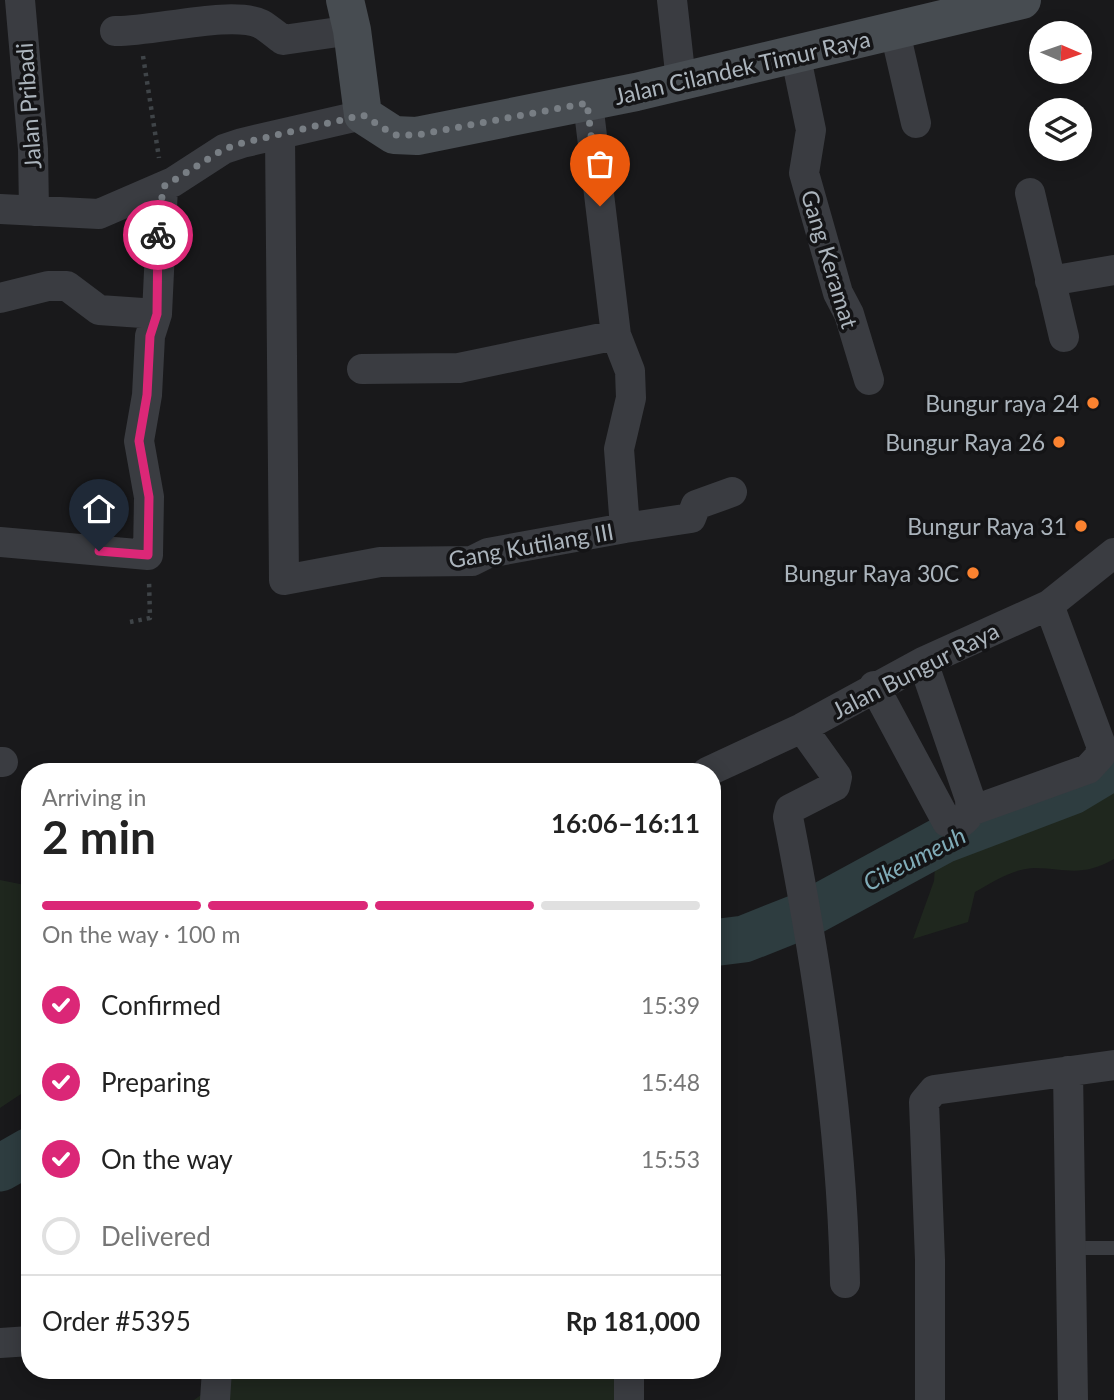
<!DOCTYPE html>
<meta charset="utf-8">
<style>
:root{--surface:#fff;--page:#f6f6f6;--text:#222;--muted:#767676;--line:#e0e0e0;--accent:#db2777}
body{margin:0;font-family:Lato,sans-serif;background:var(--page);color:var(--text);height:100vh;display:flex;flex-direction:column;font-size:26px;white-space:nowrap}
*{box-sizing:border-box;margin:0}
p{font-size:23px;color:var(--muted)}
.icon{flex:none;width:38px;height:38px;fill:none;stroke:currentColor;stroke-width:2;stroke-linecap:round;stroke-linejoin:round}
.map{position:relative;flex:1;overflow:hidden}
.details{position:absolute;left:21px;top:763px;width:700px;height:616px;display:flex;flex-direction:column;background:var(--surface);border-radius:28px;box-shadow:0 4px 18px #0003}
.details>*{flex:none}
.needle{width:46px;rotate:92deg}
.tools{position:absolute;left:1029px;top:21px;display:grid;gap:14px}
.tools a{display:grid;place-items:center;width:63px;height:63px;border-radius:50%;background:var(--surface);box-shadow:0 4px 18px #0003;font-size:35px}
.pin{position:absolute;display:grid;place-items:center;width:60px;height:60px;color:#fff;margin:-72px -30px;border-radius:50% 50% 50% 0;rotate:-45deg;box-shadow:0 0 7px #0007}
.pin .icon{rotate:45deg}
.courier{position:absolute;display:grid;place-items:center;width:70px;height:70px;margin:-35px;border:5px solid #db2777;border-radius:50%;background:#fff;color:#222;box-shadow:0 2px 9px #0007}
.overview em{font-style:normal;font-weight:700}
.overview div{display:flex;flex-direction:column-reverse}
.overview{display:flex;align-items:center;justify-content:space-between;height:119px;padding:0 21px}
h1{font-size:46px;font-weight:700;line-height:52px}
.bar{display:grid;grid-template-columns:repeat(4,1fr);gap:10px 7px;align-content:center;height:84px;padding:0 21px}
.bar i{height:9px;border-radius:5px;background:var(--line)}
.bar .current{background:var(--accent)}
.bar p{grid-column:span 4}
.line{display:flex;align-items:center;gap:18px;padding:0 21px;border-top:2px solid var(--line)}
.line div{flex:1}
ol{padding:0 21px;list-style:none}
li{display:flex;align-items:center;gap:21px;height:77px}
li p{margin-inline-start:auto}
li .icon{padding:7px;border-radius:50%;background:var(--accent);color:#fff;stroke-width:4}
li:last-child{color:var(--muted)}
li i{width:38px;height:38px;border:4px solid var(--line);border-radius:50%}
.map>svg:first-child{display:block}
</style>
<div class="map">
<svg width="1114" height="1400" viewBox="0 0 1114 1400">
<rect width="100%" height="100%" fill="#19191b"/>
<path fill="#1f271e" d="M 1114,761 L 1114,859 C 1082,877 1069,869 1035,868 C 1014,868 993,882 975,892 L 968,922 L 913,939 L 934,881 L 938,827 L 954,805 L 968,806 L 1097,762 Z
M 0,880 L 30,886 L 30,1088 L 0,1108 Z
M 399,1370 L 637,1370 L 636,1400 L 194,1400 L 231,1373 Z"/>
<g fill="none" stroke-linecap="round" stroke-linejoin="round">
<path stroke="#2e3d40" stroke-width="47" d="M 712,943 L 744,939 L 807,914 L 943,840 L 1072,791 L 1114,766
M 0,1168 L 30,1151"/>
<path stroke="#3f4448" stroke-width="4.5" stroke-dasharray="3.5 5" stroke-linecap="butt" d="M 143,56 L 159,158
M 130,622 L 150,618 L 149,580"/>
<path stroke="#3a3c41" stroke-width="14" d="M 1070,1248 L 1114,1248"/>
<path stroke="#3a3c41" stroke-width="30" d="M 20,0 L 33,149 L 34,211
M 672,0 L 681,81
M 115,31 C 152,32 231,10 261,24 C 268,28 276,35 283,40 L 352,30
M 895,32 L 916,123
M 795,53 L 811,130 L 804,173 L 838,293 L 849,314 L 869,380
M 280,135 L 284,580 L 380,562 L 472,561 L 488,553 L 625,528 L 619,449 L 631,398 L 630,371 L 616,335 L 588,103
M 1030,193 L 1064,337
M 0,209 L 99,214 L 173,182 L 224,149 L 242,143 L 363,115
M 1050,281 L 1114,270
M 0,298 L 48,286 L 67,286 L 99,310 L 157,314
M 362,369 L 459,368 L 616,335
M 625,528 L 691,518 L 696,505 L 732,492
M 0,542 L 148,555 L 149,497 L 139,441 L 147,395 L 150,336 L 157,314 L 163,187
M 874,686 L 947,822 L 957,825 C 969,818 971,813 970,799 L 923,662
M 802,728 L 837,777 L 835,786 L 790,809 L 788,817 C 818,970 842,1127 845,1283
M 0,762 L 3,762
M 707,772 L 802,728 L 923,662 L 1049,605 L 1114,553
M 971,811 L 1088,769 L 1100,756 L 1101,745 L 1049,605
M 1068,1071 L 1073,1400
M 0,1343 L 30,1341
M 629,1370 L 629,1400
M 215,1400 L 217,1370
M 930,1400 L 930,1260 L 924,1102 L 934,1090 L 1114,1065"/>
<path stroke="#474c51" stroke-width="38" d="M 345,0 L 352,30 L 363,115 L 394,135 L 417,136 L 636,92 L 1022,0"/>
</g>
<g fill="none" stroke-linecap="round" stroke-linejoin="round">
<path stroke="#787e84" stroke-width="7" stroke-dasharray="0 12.6" d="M 158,235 L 163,187 L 224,149 L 242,143 L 363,115 L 394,135 L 417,135 L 587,103 L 600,206"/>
<path stroke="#db2777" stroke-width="9" d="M 99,551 L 148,555 L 149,497 L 139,441 L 147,395 L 150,336 L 157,314 L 158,235"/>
</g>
<g fill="#fc8330" stroke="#141416" stroke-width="2.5">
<circle cx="1093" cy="403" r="7"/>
<circle cx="1059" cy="442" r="7"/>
<circle cx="1081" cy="526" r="7"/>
<circle cx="973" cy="573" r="7"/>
</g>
<g text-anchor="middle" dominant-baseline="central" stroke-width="7" stroke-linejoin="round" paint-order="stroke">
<g font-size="23" fill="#abb4bc" stroke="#141416">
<text transform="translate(742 67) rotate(-13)">Jalan Cilandek Timur Raya</text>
<text transform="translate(28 106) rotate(-94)">Jalan Pribadi</text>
<text transform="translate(830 259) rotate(73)">Gang Keramat</text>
<text transform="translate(531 545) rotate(-10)">Gang Kutilang III</text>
<text transform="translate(915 670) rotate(-27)">Jalan Bungur Raya</text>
</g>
<g font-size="23" fill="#abb4bc" stroke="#141416" text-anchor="end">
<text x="1079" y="403">Bungur raya 24</text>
<text x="1045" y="442">Bungur Raya 26</text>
<text x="1067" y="526">Bungur Raya 31</text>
<text x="959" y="573">Bungur Raya 30C</text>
</g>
<g font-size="24" font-style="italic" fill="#80acb8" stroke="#141416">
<text transform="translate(914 858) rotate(-27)">Cikeumeuh</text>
</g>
</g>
</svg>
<div class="tools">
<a><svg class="needle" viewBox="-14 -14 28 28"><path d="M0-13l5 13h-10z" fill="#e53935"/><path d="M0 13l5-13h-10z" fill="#767676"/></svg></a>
<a><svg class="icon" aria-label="layers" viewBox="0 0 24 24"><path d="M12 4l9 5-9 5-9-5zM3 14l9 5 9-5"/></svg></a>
</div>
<div class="pin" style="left:600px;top:206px;background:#ea580c"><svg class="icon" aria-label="bag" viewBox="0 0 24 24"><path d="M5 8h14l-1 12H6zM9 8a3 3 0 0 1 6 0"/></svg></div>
<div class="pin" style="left:99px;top:551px;background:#1f2937"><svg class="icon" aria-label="home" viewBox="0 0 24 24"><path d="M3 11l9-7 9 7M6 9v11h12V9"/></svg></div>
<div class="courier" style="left:158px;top:235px"><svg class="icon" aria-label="bike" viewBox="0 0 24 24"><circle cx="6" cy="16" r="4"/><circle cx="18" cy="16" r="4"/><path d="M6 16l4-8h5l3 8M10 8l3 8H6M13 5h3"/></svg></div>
<section class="details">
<div class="overview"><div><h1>2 min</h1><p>Arriving in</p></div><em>16:06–16:11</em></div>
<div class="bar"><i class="current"></i><i class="current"></i><i class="current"></i><i></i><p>On the way · 100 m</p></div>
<ol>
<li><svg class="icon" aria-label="check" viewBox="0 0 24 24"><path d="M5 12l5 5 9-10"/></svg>Confirmed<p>15:39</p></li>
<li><svg class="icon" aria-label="check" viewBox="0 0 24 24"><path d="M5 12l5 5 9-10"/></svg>Preparing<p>15:48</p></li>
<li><svg class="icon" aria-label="check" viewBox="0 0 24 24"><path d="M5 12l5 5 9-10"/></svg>On the way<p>15:53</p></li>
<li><i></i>Delivered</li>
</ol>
<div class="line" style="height:91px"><div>Order #5395</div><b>Rp 181,000</b></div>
</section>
</div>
